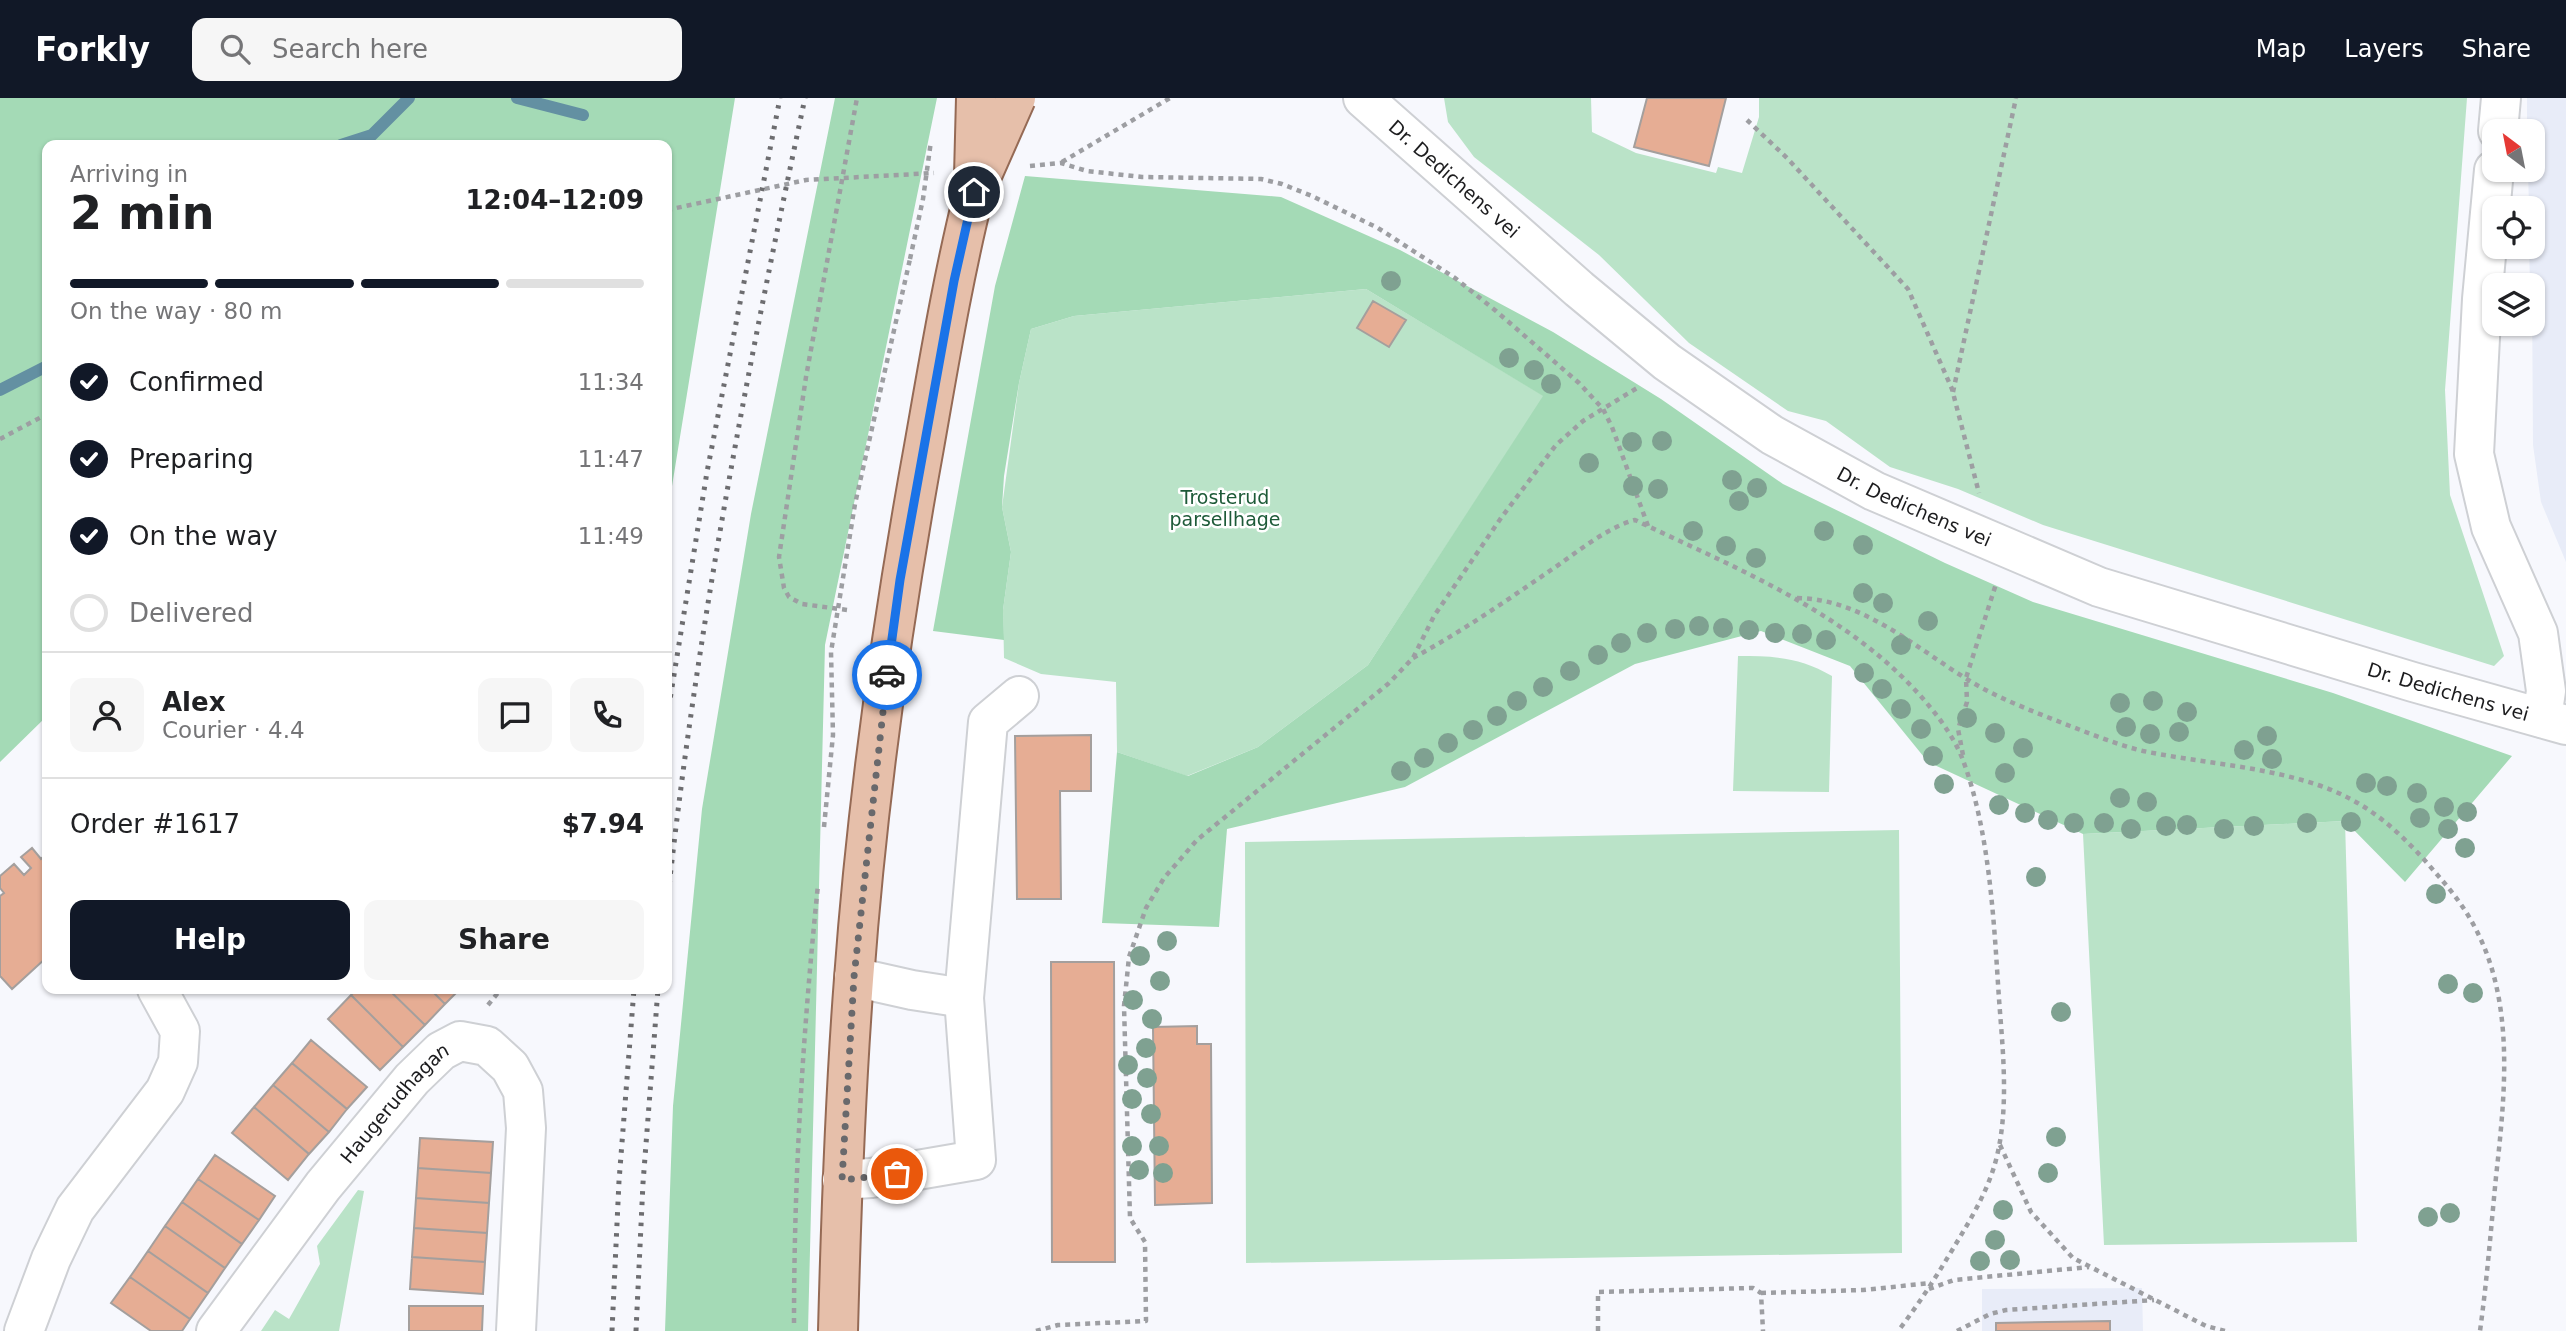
<!DOCTYPE html>
<meta charset="utf-8">
<style>
:root{--surface:#fff;--page:#f6f6f6;--text:#202124;--muted:#757577;--line:#e0e0e0;--accent:#111827}
body{margin:0;font-family:"DejaVu Sans",sans-serif;background:var(--page);color:var(--text);height:100vh;display:flex;flex-direction:column;font-size:26px;white-space:nowrap}
*{box-sizing:border-box;margin:0}
p{font-size:23px;color:var(--muted)}
.icon{flex:none;width:38px;height:38px;fill:none;stroke:currentColor;stroke-width:2;stroke-linecap:round;stroke-linejoin:round}
.map{position:relative;flex:1;overflow:hidden}
.panel{position:absolute;left:42px;top:42px;width:630px;height:854px;display:flex;flex-direction:column;background:var(--surface);border-radius:14px;box-shadow:0 2px 5px #0004}
.panel>*{flex:none}
.needle{width:46px;rotate:328deg}
.buttons{position:absolute;left:2482px;top:21px;display:grid;gap:14px}
.buttons a{display:grid;place-items:center;width:63px;height:63px;border-radius:14px;background:var(--surface);box-shadow:0 2px 5px #0004;font-size:35px}
.pin{position:absolute;display:grid;place-items:center;width:60px;height:60px;color:#fff;margin:-30px;border:4px solid #fff;border-radius:50%;box-shadow:0 2px 7px #0007}
.courier{position:absolute;display:grid;place-items:center;width:70px;height:70px;margin:-35px;border:5px solid #1a73e8;border-radius:50%;background:#fff;color:#222;box-shadow:0 2px 9px #0007}
.overview em{font-style:normal;font-weight:800}
.overview div{display:flex;flex-direction:column-reverse}
.overview{display:flex;align-items:center;justify-content:space-between;height:119px;padding:0 28px}
h1{font-size:46px;font-weight:800;line-height:52px}
.bar{display:grid;grid-template-columns:repeat(4,1fr);gap:10px 7px;align-content:center;height:84px;padding:0 28px}
.bar i{height:9px;border-radius:5px;background:var(--line)}
.bar .active{background:var(--accent)}
.bar p{grid-column:span 4}
.line{display:flex;align-items:center;gap:18px;padding:0 28px;border-top:2px solid var(--line)}
.line div{flex:1}
.round{display:grid;place-items:center;flex:none;width:74px;height:74px;border-radius:14px;background:var(--page)}
ol{padding:0 28px;list-style:none}
li{display:flex;align-items:center;gap:21px;height:77px}
li p{margin-inline-start:auto}
li .icon{padding:7px;border-radius:50%;background:var(--accent);color:#fff;stroke-width:4}
li:last-child{color:var(--muted)}
li i{width:38px;height:38px;border:4px solid var(--line);border-radius:50%}
.cta{display:flex;gap:14px;margin-top:auto;padding:14px 28px}
.cta a{flex:1;height:80px;border-radius:14px;background:var(--accent);color:#fff;font-size:28px;font-weight:800;line-height:80px;text-align:center}
.cta a+a{background:var(--page);color:var(--text)}
header{display:flex;align-items:center;gap:42px;box-sizing:border-box;height:98px;padding:0 35px;background:var(--accent);color:#fff}
header strong{font-size:33px}
nav{display:flex;gap:38px;margin-inline-start:auto;font-size:24px}
.search{width:490px;height:63px;background:var(--page);display:flex;align-items:center;gap:18px;box-sizing:border-box;padding:0 24px;border-radius:14px;color:var(--muted);font-size:26px}
.map>svg:first-child{display:block}
</style>
<header>
<strong>Forkly</strong>
<div class="search"><svg class="icon" aria-label="search" viewBox="0 0 24 24"><circle cx="10" cy="10" r="6"/><path d="M15 15l6 6"/></svg>Search here</div>
<nav><a>Map</a><a>Layers</a><a>Share</a></nav>
</header>
<div class="map">
<svg width="2566" height="1233" viewBox="0 0 2566 1233">
<rect width="100%" height="100%" fill="#f7f8fd"/>
<path fill="#e8ecf8" d="M 2527,0 L 2566,0 L 2566,464 L 2541,404 L 2533,347 L 2532,187 L 2530,187 L 2529,149 L 2532,149 L 2532,110 L 2529,110 L 2528,72 L 2532,72 L 2532,33 L 2527,33 Z
M 2142,1190 L 2143,1233 L 1982,1233 L 1982,1191 Z"/>
<path fill="#bae3c8" d="M 1444,0 L 1591,0 L 1592,34 L 1636,55 L 1716,75 L 1718,69 L 1742,75 L 1759,19 L 1759,0 L 2467,0 L 2445,292 L 2450,397 L 2504,558 L 2494,568 L 2043,427 L 1958,391 L 1890,369 L 1826,323 L 1788,313 L 1689,245 L 1599,157 L 1474,59 L 1448,24 Z
M 1366,191 L 1544,298 L 1368,567 L 1258,649 L 1187,678 L 1117,654 L 1116,584 L 1041,576 L 1004,560 L 1003,512 L 1011,454 L 1002,409 L 1019,285 L 1031,231 L 1074,218 Z
M 1738,558 C 1774,558 1800,559 1832,578 L 1829,694 L 1733,693 Z
M 2345,723 L 2357,1144 L 2104,1147 L 2083,736 Z
M 1899,732 L 1902,1155 L 1246,1165 L 1245,744 Z
M 358,1092 L 364,1093 L 339,1233 L 261,1233 L 275,1212 L 289,1221 L 320,1166 L 317,1148 Z"/>
<path fill="#a4dab6" d="M 0,0 L 735,0 L 667,419 L 667,47 L 47,47 L 47,618 L 0,664 Z
M 835,0 L 937,0 L 825,547 L 808,1233 L 665,1233 L 673,1008 L 702,711 L 751,416 Z
M 1025,78 L 1281,99 L 1400,152 L 1553,234 L 1661,301 L 1783,386 L 1945,465 L 2033,504 L 2333,595 L 2512,658 L 2405,784 L 2345,723 L 2083,736 L 1928,664 L 1850,568 L 1761,533 L 1635,566 L 1405,689 L 1227,731 L 1219,829 L 1102,825 L 1117,654 L 1188,678 L 1258,649 L 1368,567 L 1543,298 L 1366,191 L 1074,218 L 1031,231 L 1019,285 L 1004,378 L 1002,409 L 1011,454 L 1003,512 L 1004,542 L 933,533 L 995,188 Z"/>
<g fill="none" stroke-linecap="round" stroke-linejoin="round">
<path stroke="#6390a2" stroke-width="12" d="M 517,0 L 583,17
M 341,47 L 372,37 L 409,0
M 0,292 L 47,268"/>
</g>
<path fill="#e6ad94" stroke="#a49f9d" stroke-width="2" d="M 1647,0 L 1726,0 L 1709,68 L 1634,49 Z
M 1373,203 L 1406,222 L 1389,249 L 1357,230 Z
M 1091,637 L 1091,693 L 1060,693 L 1061,801 L 1017,801 L 1015,638 Z
M 32,750 L 41,761 L 47,755 L 47,859 L 12,891 L 0,878 L 0,798 L 4,795 L 0,790 L 0,778 L 14,766 L 24,777 L 31,770 L 21,759 Z
M 1051,864 L 1114,864 L 1115,1164 L 1052,1164 Z
M 357,891 L 388,891 L 425,927 L 403,949 L 351,897 Z
M 388,891 L 430,891 L 445,906 L 425,927 Z
M 430,891 L 460,891 L 445,906 Z
M 351,897 L 403,949 L 380,972 L 328,921 Z
M 1197,928 L 1197,946 L 1211,946 L 1212,1105 L 1155,1107 L 1153,929 Z
M 311,942 L 367,989 L 347,1011 L 292,965 Z
M 292,965 L 347,1011 L 329,1034 L 273,987 Z
M 273,987 L 329,1034 L 309,1056 L 254,1009 Z
M 254,1009 L 309,1056 L 288,1082 L 232,1035 Z
M 420,1040 L 493,1044 L 491,1075 L 418,1070 Z
M 215,1057 L 275,1098 L 259,1122 L 198,1081 Z
M 418,1070 L 491,1075 L 489,1105 L 416,1100 Z
M 198,1081 L 259,1122 L 242,1146 L 182,1104 Z
M 416,1100 L 489,1105 L 487,1135 L 414,1130 Z
M 182,1104 L 242,1146 L 225,1170 L 165,1128 Z
M 165,1128 L 225,1170 L 208,1195 L 148,1153 Z
M 414,1130 L 487,1135 L 485,1164 L 412,1159 Z
M 148,1153 L 208,1195 L 190,1221 L 130,1179 Z
M 412,1159 L 485,1164 L 483,1196 L 410,1191 Z
M 130,1179 L 190,1221 L 182,1233 L 151,1233 L 111,1205 Z
M 409,1208 L 483,1208 L 482,1233 L 409,1233 Z
M 2110,1223 L 2110,1233 L 1996,1233 L 1996,1225 Z"/>
<g fill="none" stroke-linecap="round" stroke-linejoin="round">
<g stroke="#ced0d4" stroke-width="42">
<g id="minor">
<path id="s1" d="M 1363,0 L 1579,191 L 1667,264 L 1772,337 L 1874,393 L 2099,489 L 2413,584 L 2566,627"/>
<path d="M 2498,33 L 2501,0"/>
<path d="M 2494,72 L 2482,201 L 2474,356 L 2491,429 L 2538,535 L 2546,593 L 2542,620"/>
<path d="M 854,879 L 912,892 L 964,900"/>
<path d="M 842,1082 L 871,1080 L 976,1062 L 964,900 L 988,624 L 1019,598"/>
<path d="M 24,1233 L 51,1161 L 75,1111 L 165,993 L 178,964 L 180,933 L 157,891"/>
<path id="s2" d="M 216,1233 L 323,1088 L 412,981 L 441,953 L 460,943 L 487,948 L 510,969 L 523,993 L 526,1030 L 516,1233"/>
</g>
</g>
<g stroke="#956a55" stroke-width="42">
<path id="major" d="M 838,1233 C 841,1116 845,998 854,881 C 867,703 892,525 924,349 C 939,264 953,179 974,95"/>
</g>
<path stroke="#9d9ea2" stroke-width="4.5" stroke-dasharray="5 5" stroke-linecap="butt" d="M 1747,22 L 1787,60 L 1908,191 L 1952,291 L 1979,395
M 1062,64 L 1170,0
M 1030,68 L 1061,65 L 1087,73 L 1142,79 L 1261,81 L 1282,86 L 1312,98 L 1378,130 L 1455,180 L 1496,213 L 1579,285 L 1603,311 L 1612,329 L 1648,428
M 667,112 L 806,82 L 934,75
M 1953,294 L 2016,0
M 0,341 L 47,316
M 1797,500 C 1868,501 1924,558 1982,590 C 2010,605 2040,616 2070,628 C 2094,637 2118,647 2143,653 C 2201,665 2262,668 2318,687 C 2365,703 2396,730 2428,766 C 2440,780 2452,793 2462,808 C 2517,888 2506,987 2496,1079 C 2491,1130 2487,1182 2480,1233
M 847,512 L 802,506 L 789,499 L 784,490 L 779,459 L 806,279 L 857,0
M 1413,560 C 1461,534 1506,503 1551,472 C 1575,456 1607,429 1635,422 C 1744,474 1862,520 1938,619 C 1948,632 1959,650 1964,665 C 1990,737 1994,825 1999,901 C 2003,955 2010,1016 1994,1069 C 1985,1098 1969,1124 1954,1149 C 1936,1179 1919,1206 1898,1233
M 1963,657 L 1958,631 L 1967,604 L 1966,580 L 1996,486
M 824,729 L 833,637 L 831,554 L 855,406 L 910,161
M 488,907 L 501,891
M 2000,1047 L 2031,1114 L 2073,1160 L 2206,1228 L 2225,1233
M 1929,1191 L 1954,1182 L 2089,1169
M 1761,1195 L 1863,1192 L 1931,1185
M 794,1225 C 794,1078 803,933 818,787
M 1036,1233 L 1058,1227 L 1146,1223 L 1145,1144 L 1130,1120 L 1124,908 L 1129,859 L 1146,810 L 1164,780 L 1197,742 L 1388,586 L 1413,560 L 1434,518 L 1501,420 L 1556,347 L 1583,323 L 1637,290
M 1598,1233 L 1598,1194 L 1753,1190 L 1761,1195 L 1763,1233
M 1957,1233 L 1990,1216 L 2006,1212 L 2154,1202"/>
<use href="#minor" stroke="#fff" stroke-width="38"/>
<use href="#major" stroke="#e6bfaa" stroke-width="38"/>
<path stroke="#6d6d70" stroke-width="5" stroke-dasharray="3.5 7" stroke-linecap="butt" d="M 667,620 L 707,374 L 780,0
M 667,807 C 696,536 748,267 805,0
M 612,1233 L 619,1083 L 634,891
M 636,1233 L 643,1085 L 658,891"/>
<g stroke="#956a55" stroke-width="42" stroke-linecap="butt">
<path id="major-bridge" d="M 974,78 L 976,0
M 974,95 L 1016,0"/>
</g>
<path stroke="#9d9ea2" stroke-width="4.5" stroke-dasharray="5 5" stroke-linecap="butt" d="M 910,161 L 923,101 L 931,43"/>
<use href="#major-bridge" stroke="#e6bfaa" stroke-width="38"/>
</g>
<g fill="#7fa191">
<circle cx="1391" cy="183" r="10"/>
<circle cx="1509" cy="260" r="10"/>
<circle cx="1534" cy="272" r="10"/>
<circle cx="1551" cy="286" r="10"/>
<circle cx="1662" cy="343" r="10"/>
<circle cx="1632" cy="344" r="10"/>
<circle cx="1589" cy="365" r="10"/>
<circle cx="1732" cy="382" r="10"/>
<circle cx="1633" cy="388" r="10"/>
<circle cx="1757" cy="390" r="10"/>
<circle cx="1658" cy="391" r="10"/>
<circle cx="1739" cy="403" r="10"/>
<circle cx="1693" cy="433" r="10"/>
<circle cx="1824" cy="433" r="10"/>
<circle cx="1863" cy="447" r="10"/>
<circle cx="1726" cy="448" r="10"/>
<circle cx="1756" cy="460" r="10"/>
<circle cx="1863" cy="495" r="10"/>
<circle cx="1883" cy="505" r="10"/>
<circle cx="1928" cy="523" r="10"/>
<circle cx="1699" cy="528" r="10"/>
<circle cx="1723" cy="530" r="10"/>
<circle cx="1675" cy="531" r="10"/>
<circle cx="1749" cy="532" r="10"/>
<circle cx="1647" cy="535" r="10"/>
<circle cx="1775" cy="535" r="10"/>
<circle cx="1802" cy="536" r="10"/>
<circle cx="1826" cy="542" r="10"/>
<circle cx="1621" cy="545" r="10"/>
<circle cx="1901" cy="547" r="10"/>
<circle cx="1598" cy="557" r="10"/>
<circle cx="1570" cy="573" r="10"/>
<circle cx="1864" cy="575" r="10"/>
<circle cx="1543" cy="589" r="10"/>
<circle cx="1882" cy="591" r="10"/>
<circle cx="1517" cy="603" r="10"/>
<circle cx="2153" cy="603" r="10"/>
<circle cx="2120" cy="605" r="10"/>
<circle cx="1901" cy="611" r="10"/>
<circle cx="2187" cy="614" r="10"/>
<circle cx="1497" cy="618" r="10"/>
<circle cx="1967" cy="620" r="10"/>
<circle cx="2126" cy="629" r="10"/>
<circle cx="1921" cy="631" r="10"/>
<circle cx="1473" cy="632" r="10"/>
<circle cx="2179" cy="634" r="10"/>
<circle cx="1995" cy="635" r="10"/>
<circle cx="2150" cy="636" r="10"/>
<circle cx="2267" cy="638" r="10"/>
<circle cx="1448" cy="645" r="10"/>
<circle cx="2023" cy="650" r="10"/>
<circle cx="2244" cy="652" r="10"/>
<circle cx="1933" cy="658" r="10"/>
<circle cx="1424" cy="660" r="10"/>
<circle cx="2272" cy="661" r="10"/>
<circle cx="1401" cy="673" r="10"/>
<circle cx="2005" cy="675" r="10"/>
<circle cx="2366" cy="685" r="10"/>
<circle cx="1944" cy="686" r="10"/>
<circle cx="2387" cy="688" r="10"/>
<circle cx="2417" cy="695" r="10"/>
<circle cx="2120" cy="700" r="10"/>
<circle cx="2147" cy="704" r="10"/>
<circle cx="1999" cy="707" r="10"/>
<circle cx="2444" cy="709" r="10"/>
<circle cx="2467" cy="714" r="10"/>
<circle cx="2025" cy="715" r="10"/>
<circle cx="2420" cy="720" r="10"/>
<circle cx="2048" cy="722" r="10"/>
<circle cx="2351" cy="724" r="10"/>
<circle cx="2074" cy="725" r="10"/>
<circle cx="2104" cy="725" r="10"/>
<circle cx="2307" cy="725" r="10"/>
<circle cx="2187" cy="727" r="10"/>
<circle cx="2166" cy="728" r="10"/>
<circle cx="2254" cy="728" r="10"/>
<circle cx="2131" cy="731" r="10"/>
<circle cx="2224" cy="731" r="10"/>
<circle cx="2448" cy="731" r="10"/>
<circle cx="2465" cy="750" r="10"/>
<circle cx="2036" cy="779" r="10"/>
<circle cx="2436" cy="796" r="10"/>
<circle cx="1167" cy="843" r="10"/>
<circle cx="1140" cy="858" r="10"/>
<circle cx="1160" cy="883" r="10"/>
<circle cx="2448" cy="886" r="10"/>
<circle cx="2473" cy="895" r="10"/>
<circle cx="1133" cy="902" r="10"/>
<circle cx="2061" cy="914" r="10"/>
<circle cx="1152" cy="921" r="10"/>
<circle cx="1146" cy="950" r="10"/>
<circle cx="1128" cy="967" r="10"/>
<circle cx="1147" cy="980" r="10"/>
<circle cx="1132" cy="1001" r="10"/>
<circle cx="1151" cy="1016" r="10"/>
<circle cx="2056" cy="1039" r="10"/>
<circle cx="1132" cy="1048" r="10"/>
<circle cx="1159" cy="1048" r="10"/>
<circle cx="1139" cy="1072" r="10"/>
<circle cx="1163" cy="1075" r="10"/>
<circle cx="2048" cy="1075" r="10"/>
<circle cx="2003" cy="1112" r="10"/>
<circle cx="2450" cy="1115" r="10"/>
<circle cx="2428" cy="1119" r="10"/>
<circle cx="1995" cy="1142" r="10"/>
<circle cx="2010" cy="1162" r="10"/>
<circle cx="1980" cy="1163" r="10"/>
</g>
<g fill="none" stroke-linecap="round" stroke-linejoin="round">
<path stroke="#69696c" stroke-width="7" stroke-dasharray="0 12.6" d="M 887,577 L 854,879 L 842,1082 L 897,1076"/>
<path stroke="#1a73e8" stroke-width="9" d="M 887,577 L 900,482 L 954,183 L 974,94"/>
</g>
<g text-anchor="middle" dominant-baseline="central" stroke-width="5" stroke-linejoin="round" paint-order="stroke">
<g font-size="19" fill="#1c1c1e" stroke="#fff">
<text stroke="none"><textPath href="#s1" startOffset="122">Dr. Dedichens vei</textPath></text>
<text stroke="none"><textPath href="#s1" startOffset="690">Dr. Dedichens vei</textPath></text>
<text stroke="none"><textPath href="#s1" startOffset="1256">Dr. Dedichens vei</textPath></text>
<text stroke="none"><textPath href="#s2" startOffset="290">Haugerudhagan</textPath></text>
</g>
<g font-size="19" fill="#1d5a38" stroke="#fff">
<text x="1225" y="399">Trosterud<tspan x="1225" dy="22">parsellhage</tspan></text>
</g>
</g>
</svg>
<div class="buttons">
<a><svg class="needle" viewBox="-14 -14 28 28"><path d="M0-13l5 13h-10z" fill="#e53935"/><path d="M0 13l5-13h-10z" fill="#757577"/></svg></a>
<a><svg class="icon" aria-label="locate" viewBox="0 0 24 24"><circle cx="12" cy="12" r="6"/><path d="M12 2v4M12 18v4M2 12h4M18 12h4"/></svg></a>
<a><svg class="icon" aria-label="layers" viewBox="0 0 24 24"><path d="M12 4l9 5-9 5-9-5zM3 14l9 5 9-5"/></svg></a>
</div>
<div class="pin" style="left:897px;top:1076px;background:#ea580c"><svg class="icon" aria-label="bag" viewBox="0 0 24 24"><path d="M5 8h14l-1 12H6zM9 8a3 3 0 0 1 6 0"/></svg></div>
<div class="pin" style="left:974px;top:94px;background:#1f2937"><svg class="icon" aria-label="home" viewBox="0 0 24 24"><path d="M3 11l9-7 9 7M6 9v11h12V9"/></svg></div>
<div class="courier" style="left:887px;top:577px"><svg class="icon" aria-label="car" viewBox="0 0 24 24"><path d="M5 17H2v-5l4-1 3-4h7l3 4 3 1v5h-3M9 17h6M6 11h13"/><circle cx="7" cy="17" r="2"/><circle cx="17" cy="17" r="2"/></svg></div>
<section class="panel">
<div class="overview"><div><h1>2 min</h1><p>Arriving in</p></div><em>12:04–12:09</em></div>
<div class="bar"><i class="active"></i><i class="active"></i><i class="active"></i><i></i><p>On the way · 80 m</p></div>
<ol>
<li><svg class="icon" aria-label="check" viewBox="0 0 24 24"><path d="M5 12l5 5 9-10"/></svg>Confirmed<p>11:34</p></li>
<li><svg class="icon" aria-label="check" viewBox="0 0 24 24"><path d="M5 12l5 5 9-10"/></svg>Preparing<p>11:47</p></li>
<li><svg class="icon" aria-label="check" viewBox="0 0 24 24"><path d="M5 12l5 5 9-10"/></svg>On the way<p>11:49</p></li>
<li><i></i>Delivered</li>
</ol>
<div class="line" style="height:126px"><a class="round"><svg class="icon" aria-label="person" viewBox="0 0 24 24"><circle cx="12" cy="8" r="4"/><path d="M4 21q1-7 8-7t8 7"/></svg></a><div><b>Alex</b><p>Courier · 4.4</p></div><a class="round"><svg class="icon" aria-label="chat" viewBox="0 0 24 24"><path d="M4 5h16v11H9l-5 4z"/></svg></a><a class="round"><svg class="icon" aria-label="phone" viewBox="0 0 24 24"><path d="M5 4h4l2 5-3 2q2 4 5 5l2-3 5 2v4C11 20 4 13 5 4z"/></svg></a></div>
<div class="line" style="height:91px"><div>Order #1617</div><b>$7.94</b></div>
<div class="cta"><a>Help</a><a>Share</a></div>
</section>
</div>
